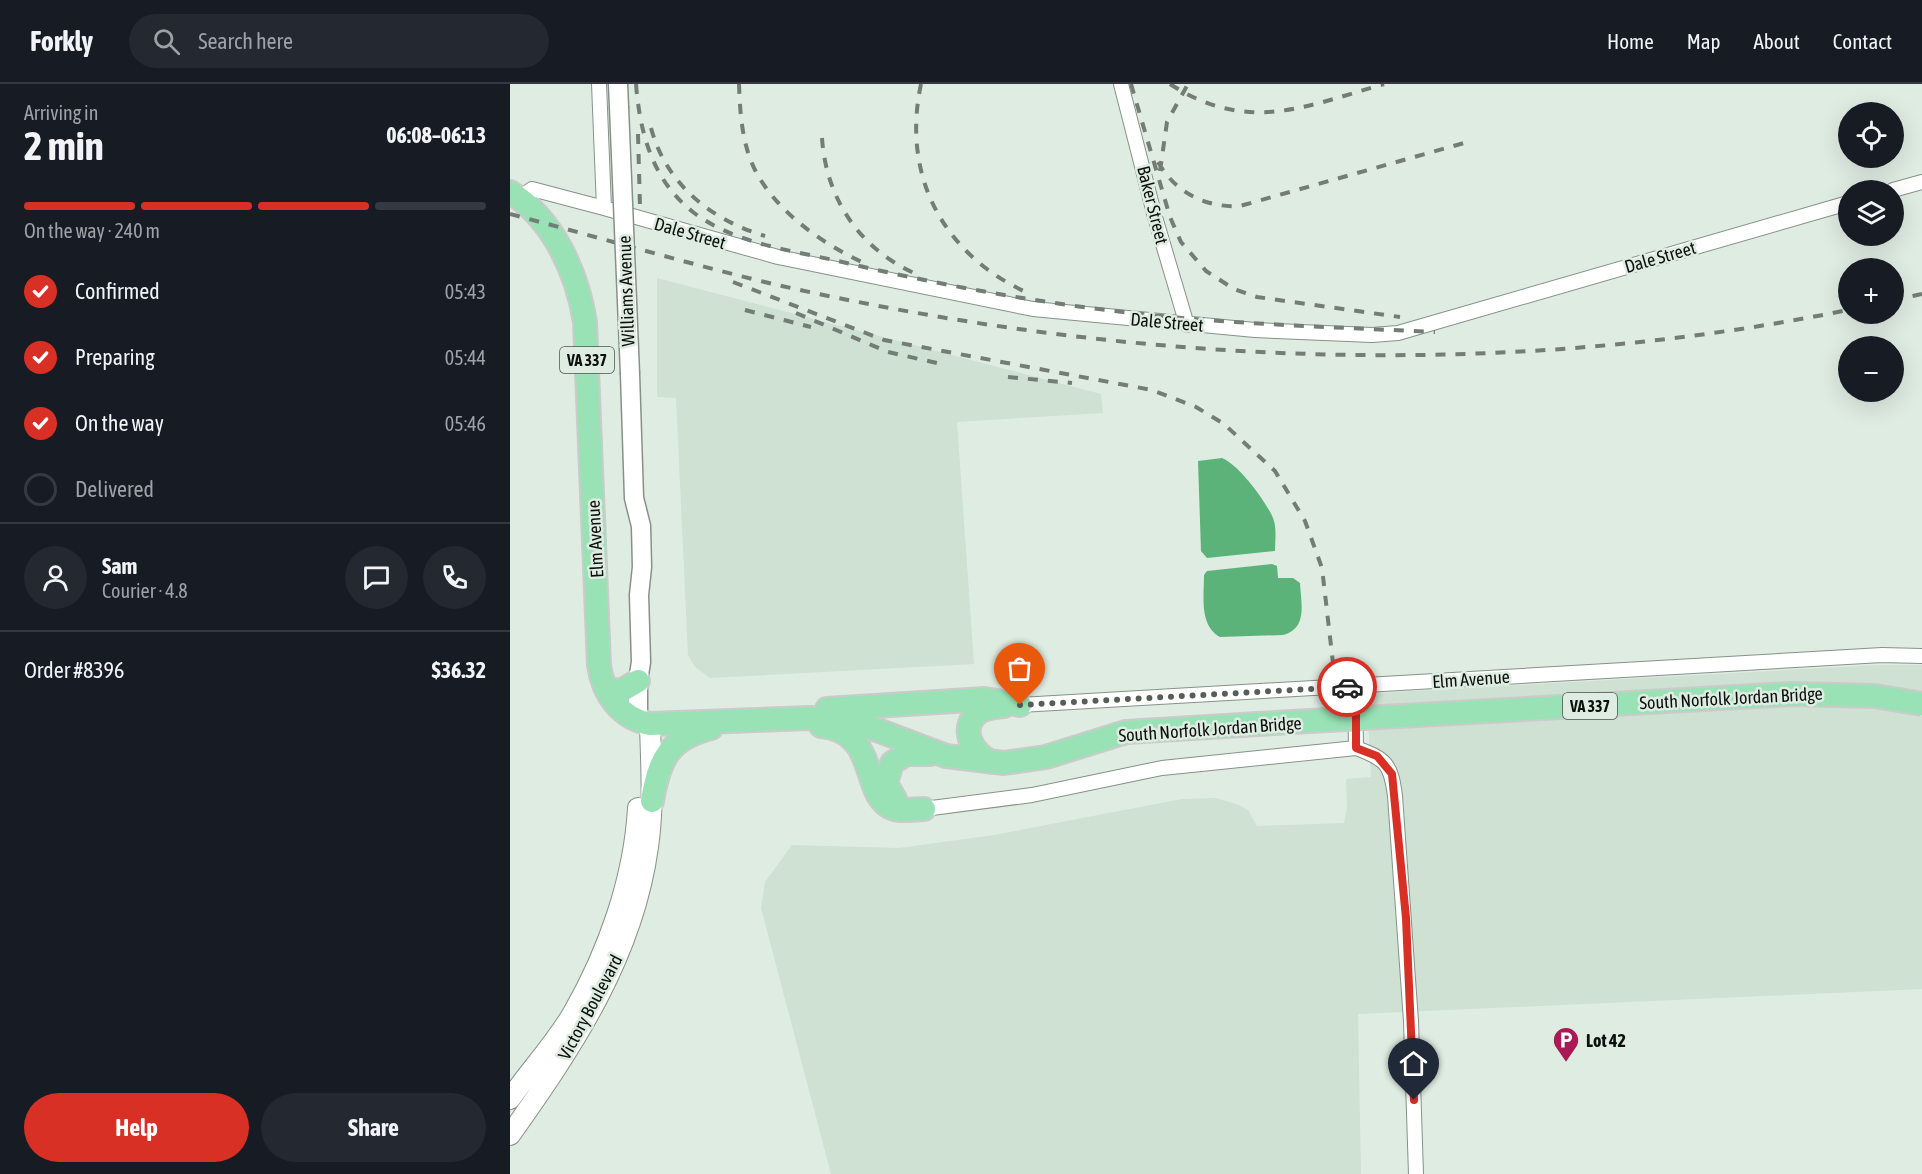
<!DOCTYPE html>
<meta charset="utf-8">
<style>
:root{--surface:#171b24;--page:#242831;--text:#f1f3f6;--muted:#9ea1a6;--line:#363941;--accent:#d93025}
body{margin:0;font-family:"Asap Condensed",sans-serif;background:var(--page);color:var(--text);height:100vh;display:flex;flex-direction:column;font-size:22px;white-space:nowrap}
*{box-sizing:border-box;margin:0}
p{font-size:20px;color:var(--muted)}
.icon{flex:none;width:33px;height:33px;fill:none;stroke:currentColor;stroke-width:2;stroke-linecap:round;stroke-linejoin:round}
.map{position:relative;flex:1;overflow:hidden}
.details{display:flex;flex-direction:column;background:var(--surface);width:510px}
.details>*{flex:none}
.tools{position:absolute;left:1328px;top:18px;display:grid;gap:12px}
.tools a{display:grid;place-items:center;width:66px;height:66px;border-radius:50%;background:var(--surface);box-shadow:0 6px 24px #0002;font-size:30px}
.pin{position:absolute;display:grid;place-items:center;width:51px;height:51px;color:#fff;margin:-62px -26px;border-radius:50% 50% 50% 0;rotate:-45deg;box-shadow:0 0 6px #0007}
.pin .icon{rotate:45deg}
.courier{position:absolute;display:grid;place-items:center;width:60px;height:60px;margin:-30px;border:4px solid #d93025;border-radius:50%;background:#fff;color:#222;box-shadow:0 2px 8px #0007}
.head em{font-style:normal;font-weight:700}
.head div{display:flex;flex-direction:column-reverse}
.head{display:flex;align-items:center;justify-content:space-between;height:102px;padding:0 24px}
h1{font-size:39px;font-weight:700;line-height:45px}
.bar{display:grid;grid-template-columns:repeat(4,1fr);gap:9px 6px;align-content:center;height:72px;padding:0 24px}
.bar i{height:8px;border-radius:4px;background:var(--line)}
.bar .on{background:var(--accent)}
.bar p{grid-column:span 4}
.line{display:flex;align-items:center;gap:15px;padding:0 24px;border-top:2px solid var(--line)}
.line div{flex:1}
.round{display:grid;place-items:center;flex:none;width:63px;height:63px;border-radius:32px;background:var(--page)}
ol{padding:0 24px;list-style:none}
li{display:flex;align-items:center;gap:18px;height:66px}
li p{margin-inline-start:auto}
li .icon{padding:6px;border-radius:50%;background:var(--accent);color:#fff;stroke-width:4}
li:last-child{color:var(--muted)}
li i{width:33px;height:33px;border:3px solid var(--line);border-radius:50%}
.button{display:flex;gap:12px;margin-top:auto;padding:12px 24px}
.button a{flex:1;height:69px;border-radius:36px;background:var(--accent);color:#fff;font-size:24px;font-weight:700;line-height:69px;text-align:center}
.button a+a{background:var(--page);color:var(--text)}
header{display:flex;align-items:center;gap:36px;box-sizing:border-box;height:84px;padding:0 30px;background:var(--surface);border-bottom:2px solid var(--line)}
header strong{font-size:28px}
nav{display:flex;gap:33px;margin-inline-start:auto;font-size:21px}
.search{width:420px;height:54px;background:var(--page);display:flex;align-items:center;gap:15px;box-sizing:border-box;padding:0 21px;border-radius:33px;color:var(--muted);font-size:22px}
main{display:flex;flex:1;min-height:0}
.map>svg:first-child{display:block}
</style>
<header>
<strong>Forkly</strong>
<div class="search"><svg class="icon" aria-label="search" viewBox="0 0 24 24"><circle cx="10" cy="10" r="6"/><path d="M15 15l6 6"/></svg>Search here</div>
<nav><a>Home</a><a>Map</a><a>About</a><a>Contact</a></nav>
</header>
<main>
<section class="details">
<div class="head"><div><h1>2 min</h1><p>Arriving in</p></div><em>06:08–06:13</em></div>
<div class="bar"><i class="on"></i><i class="on"></i><i class="on"></i><i></i><p>On the way · 240 m</p></div>
<ol>
<li><svg class="icon" aria-label="check" viewBox="0 0 24 24"><path d="M5 12l5 5 9-10"/></svg>Confirmed<p>05:43</p></li>
<li><svg class="icon" aria-label="check" viewBox="0 0 24 24"><path d="M5 12l5 5 9-10"/></svg>Preparing<p>05:44</p></li>
<li><svg class="icon" aria-label="check" viewBox="0 0 24 24"><path d="M5 12l5 5 9-10"/></svg>On the way<p>05:46</p></li>
<li><i></i>Delivered</li>
</ol>
<div class="line" style="height:108px"><a class="round"><svg class="icon" aria-label="person" viewBox="0 0 24 24"><circle cx="12" cy="8" r="4"/><path d="M4 21q1-7 8-7t8 7"/></svg></a><div><b>Sam</b><p>Courier · 4.8</p></div><a class="round"><svg class="icon" aria-label="chat" viewBox="0 0 24 24"><path d="M4 5h16v11H9l-5 4z"/></svg></a><a class="round"><svg class="icon" aria-label="phone" viewBox="0 0 24 24"><path d="M5 4h4l2 5-3 2q2 4 5 5l2-3 5 2v4C11 20 4 13 5 4z"/></svg></a></div>
<div class="line" style="height:78px"><div>Order #8396</div><b>$36.32</b></div>
<div class="button"><a>Help</a><a>Share</a></div>
</section>
<div class="map">
<svg width="1412" height="1090" viewBox="0 0 1412 1090">
<rect width="100%" height="100%" fill="#dfece2"/>
<path fill="#cee1d2" d="M 147,194 L 591,310 L 593,329 L 447,338 L 464,580 L 200,594 L 184,582 L 178,571 L 166,314 L 147,313 Z
M 1368,581 L 1412,581 L 1412,905 L 848,930 L 851,1090 L 321,1090 L 251,824 L 255,798 L 282,761 L 389,764 L 484,751 L 672,715 L 706,714 L 729,721 L 738,726 L 747,742 L 834,739 L 837,724 L 836,695 L 861,693 L 857,616 L 869,609 Z"/>
<path fill="#5cb37a" d="M 712,374 C 728,380 756,417 763,434 C 767,443 765,458 765,467 L 697,474 L 691,467 L 688,377 Z
M 762,480 L 767,482 L 768,494 L 783,494 L 790,499 C 791,520 798,544 773,551 L 710,553 C 689,541 694,513 694,491 L 697,487 Z"/>
<g fill="none" stroke-linecap="round" stroke-linejoin="round">
<g stroke="#869289" stroke-width="16">
<path id="minor" d="M 89,0 L 94,124 L 268,173 L 523,225 L 745,246 L 862,251 L 888,249 L 1338,119
M 611,0 L 645,133 L 677,241
M 1383,106 L 1412,98
M 9,114 L 22,105 L 94,124
M 845,603 L 846,664 C 876,675 881,680 885,712 L 901,937 L 906,1090
M 510,621 L 1372,571 L 1412,572
M 414,725 L 522,711 L 652,684 L 846,664"/>
</g>
<g stroke="#869289" stroke-width="21">
<path id="tertiary" d="M 108,0 L 109,23
M 120,290 L 124,414 L 131,442 L 132,483 L 129,511 L 131,578 L 128,597 L 128,637"/>
</g>
<g stroke="#869289" stroke-width="22">
<path id="secondary" d="M 0,1015 C 20,986 45,960 63,929 C 98,868 124,795 128,724
M 0,1051 C 63,962 123,873 138,763 C 144,722 141,681 140,640"/>
</g>
<g stroke="#cacbca" stroke-width="26">
<path id="primary" d="M 0,108 C 44,136 67,189 75,238 L 89,581 C 93,610 110,634 140,640 L 301,634
M 95,603 L 109,608 L 128,597
M 317,625 L 475,615 L 510,621
M 311,634 L 354,641 L 436,672 L 494,679 L 536,673 L 616,648 L 748,640
M 311,642 C 367,647 352,706 378,722 C 388,729 403,725 414,725
M 482,678 C 462,671 447,641 471,627 C 478,623 486,623 494,622
M 385,715 L 376,699 L 382,679 L 396,670 L 420,670
M 142,717 C 149,676 158,655 201,644"/>
</g>
<use href="#minor" stroke="#fff" stroke-width="14"/>
<use href="#tertiary" stroke="#fff" stroke-width="18"/>
<use href="#secondary" stroke="#fff" stroke-width="20"/>
<use href="#primary" stroke="#99e2b5" stroke-width="22"/>
<path stroke="#747c76" stroke-width="4" stroke-dasharray="10 10" stroke-linecap="butt" d="M 126,0 C 130,49 142,96 183,128 C 223,159 279,166 328,177 C 421,199 517,217 613,228 C 716,240 821,243 925,248
M 229,0 C 230,29 232,60 245,86 C 266,127 311,159 352,178
M 411,0 C 391,93 434,172 520,210
M 621,0 L 660,133 L 671,158 L 696,187 L 724,205 L 747,213 L 890,233
M 660,0 C 737,50 794,23 874,0
M 141,44 C 156,100 201,136 255,152
M 128,50 L 130,123
M 312,54 C 316,114 349,164 404,189
M 648,78 C 665,108 695,124 730,122 L 954,59
M 650,87 L 657,38 L 678,0
M 0,130 C 88,153 175,179 263,200 C 617,280 982,298 1338,226
M 223,198 L 374,256 L 642,306 L 686,323 L 714,340 L 765,387 L 795,437 L 812,484 L 823,579
M 1383,216 L 1412,210
M 235,226 L 301,243
M 286,229 L 378,268 L 436,281
M 498,293 L 562,299"/>
<g stroke="#869289" stroke-width="21" stroke-linecap="butt">
<path id="tertiary-bridge" d="M 109,23 L 120,290"/>
</g>
<g stroke="#cacbca" stroke-width="26" stroke-linecap="butt">
<path id="primary-bridge" d="M 748,640 L 1281,610 L 1365,612 L 1412,620"/>
</g>
<use href="#tertiary-bridge" stroke="#fff" stroke-width="18"/>
<use href="#primary-bridge" stroke="#99e2b5" stroke-width="22"/>
</g>
<g fill="none" stroke-linecap="round" stroke-linejoin="round">
<path stroke="#565e58" stroke-width="6" stroke-dasharray="0 10.8" d="M 510,621 L 837,603"/>
<path stroke="#d93025" stroke-width="8" d="M 837,603 L 846,603 L 846,664 L 867,672 L 882,690 L 896,834 L 904,1016"/>
</g>
<defs>
<g id="parking-pin" transform="scale(1.35)"><path d="M0 17L-7.5 6A9.5 9.5 0 1 1 7.5 6Z" fill="#aa1a55" stroke="#dfece2"/><path d="M-3.5-5.5H1a3.5 3.5 0 0 1 0 7H-1V5.5H-3.5ZM-1-3.4V-.6H.8a1.4 1.4 0 0 0 0-2.8Z" fill="#fff"/></g>
</defs>
<g fill-rule="evenodd">
<use href="#parking-pin" x="1056" y="956"/>
</g>
<g text-anchor="middle" dominant-baseline="central" stroke-width="5" stroke-linejoin="round" paint-order="stroke">
<g fill="#dfece2" stroke="#4c534e" stroke-width="1.5">
<rect x="50" y="263" width="54" height="26" rx="4.5"/>
<rect x="1053" y="609" width="54" height="26" rx="4.5"/>
</g>
<g font-size="16" font-weight="bold" fill="#0d110e">
<text x="77" y="276">VA 337</text>
<text x="1080" y="622">VA 337</text>
</g>
<g font-size="18" fill="#0d110e" stroke="#dfece2">
<text transform="translate(643 121) rotate(76)">Baker Street</text>
<text transform="translate(180 149) rotate(16)">Dale Street</text>
<text transform="translate(1150 173) rotate(-16)">Dale Street</text>
<text transform="translate(116 207) rotate(-92)">Williams Avenue</text>
<text transform="translate(657 238) rotate(5)">Dale Street</text>
<text transform="translate(85 455) rotate(-93)">Elm Avenue</text>
<text transform="translate(961 595) rotate(-4)">Elm Avenue</text>
<text transform="translate(1221 614) rotate(-3)">South Norfolk Jordan Bridge</text>
<text transform="translate(700 645) rotate(-4)">South Norfolk Jordan Bridge</text>
<text transform="translate(80 923) rotate(-62)">Victory Boulevard</text>
</g>
<g font-size="18" font-weight="bold" fill="#0d110e" stroke="#dfece2" text-anchor="start">
<text x="1076" y="956">Lot 42</text>
</g>
</g>
</svg>
<div class="tools">
<a><svg class="icon" aria-label="locate" viewBox="0 0 24 24"><circle cx="12" cy="12" r="6"/><path d="M12 2v4M12 18v4M2 12h4M18 12h4"/></svg></a>
<a><svg class="icon" aria-label="layers" viewBox="0 0 24 24"><path d="M12 4l9 5-9 5-9-5zM3 14l9 5 9-5"/></svg></a>
<a>+</a>
<a>−</a>
</div>
<div class="pin" style="left:510px;top:621px;background:#ea580c"><svg class="icon" aria-label="bag" viewBox="0 0 24 24"><path d="M5 8h14l-1 12H6zM9 8a3 3 0 0 1 6 0"/></svg></div>
<div class="pin" style="left:904px;top:1016px;background:#1f2937"><svg class="icon" aria-label="home" viewBox="0 0 24 24"><path d="M3 11l9-7 9 7M6 9v11h12V9"/></svg></div>
<div class="courier" style="left:837px;top:603px"><svg class="icon" aria-label="car" viewBox="0 0 24 24"><path d="M5 17H2v-5l4-1 3-4h7l3 4 3 1v5h-3M9 17h6M6 11h13"/><circle cx="7" cy="17" r="2"/><circle cx="17" cy="17" r="2"/></svg></div>
</div>
</main>
